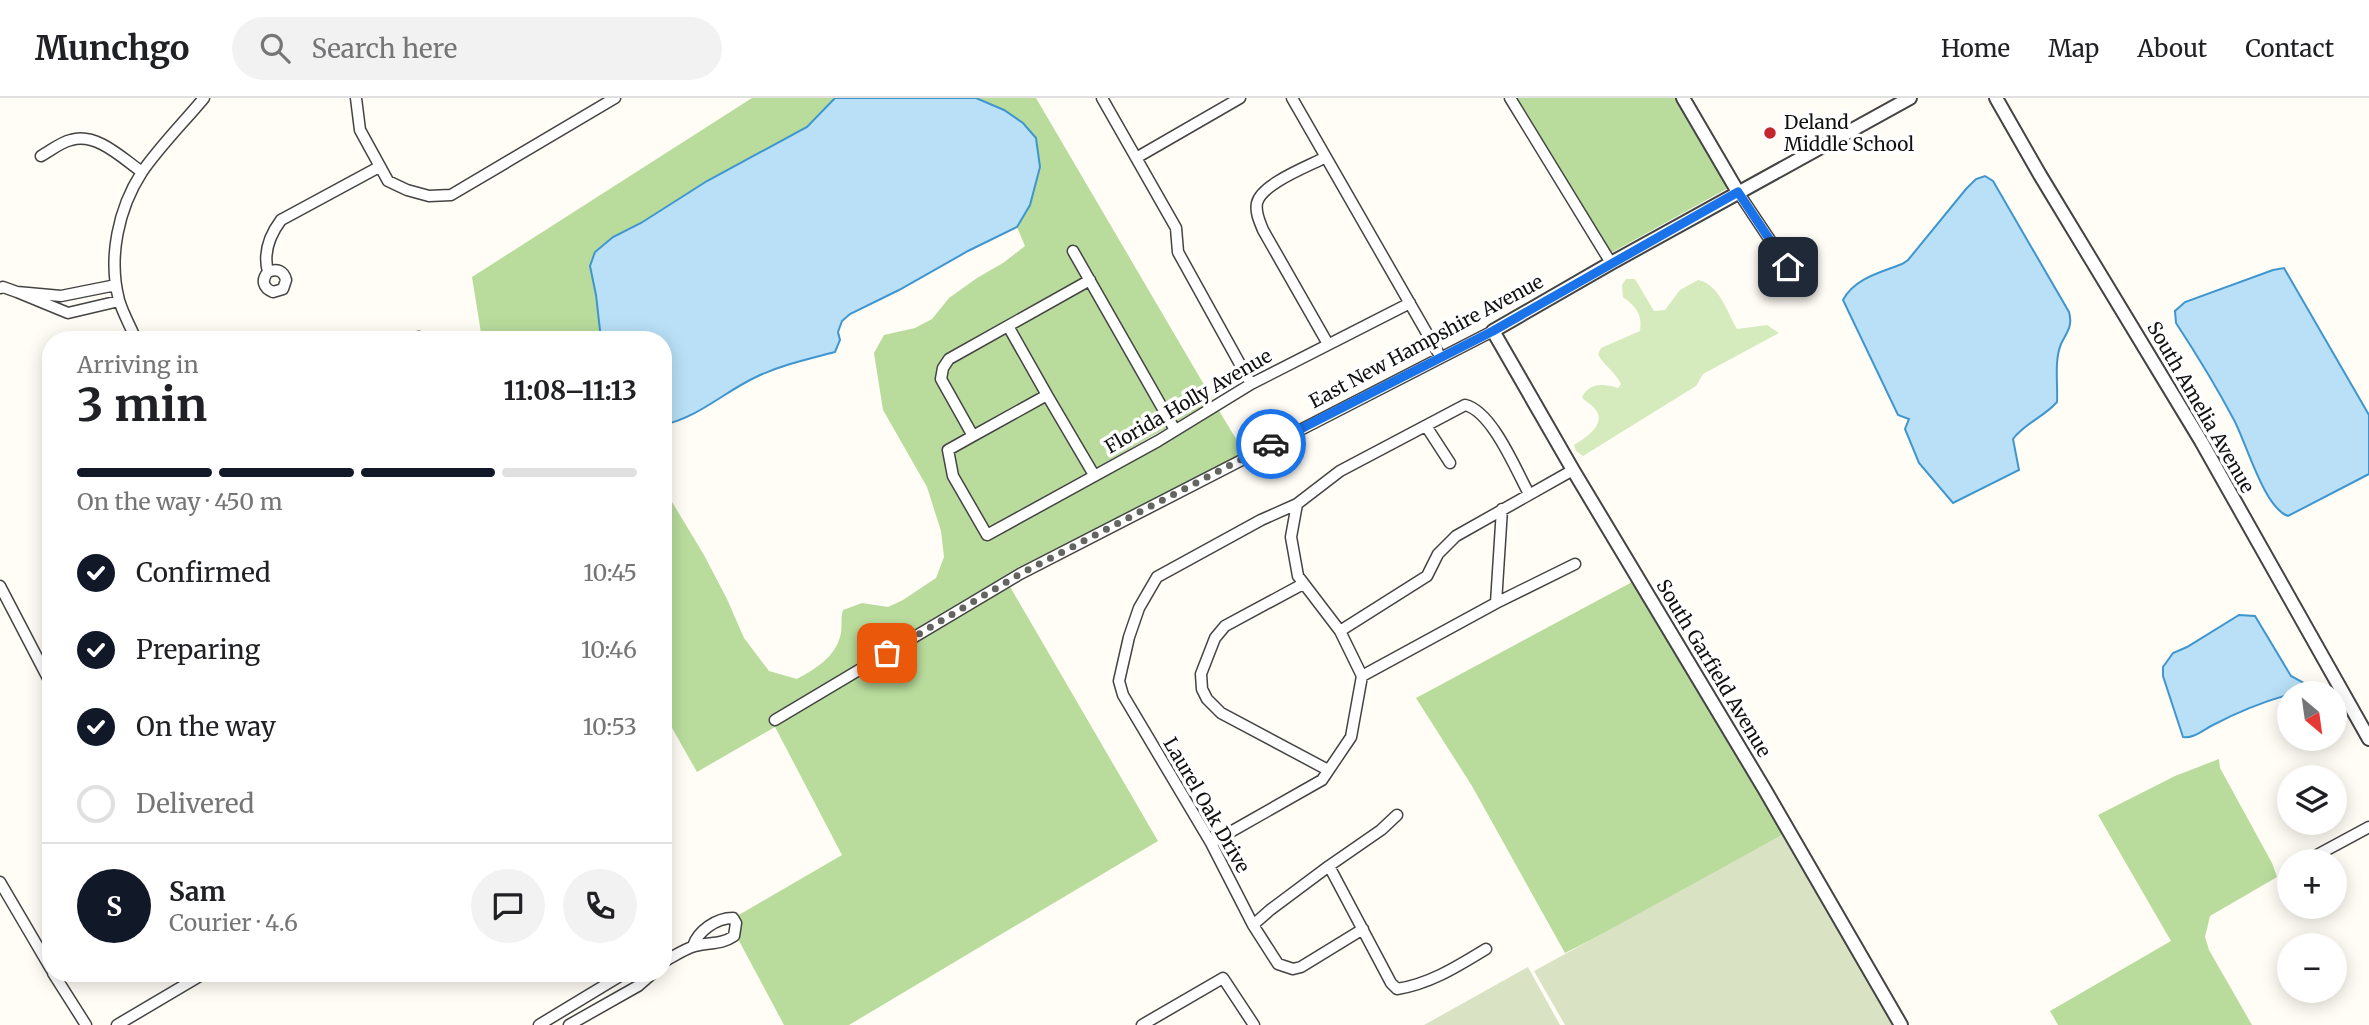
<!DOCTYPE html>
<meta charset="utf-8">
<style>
:root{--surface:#fff;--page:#f2f2f2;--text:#202124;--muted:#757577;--line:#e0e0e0;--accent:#111827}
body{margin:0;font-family:Merriweather,serif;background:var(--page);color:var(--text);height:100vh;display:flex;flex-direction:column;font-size:26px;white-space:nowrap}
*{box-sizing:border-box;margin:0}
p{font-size:23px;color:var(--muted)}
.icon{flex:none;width:38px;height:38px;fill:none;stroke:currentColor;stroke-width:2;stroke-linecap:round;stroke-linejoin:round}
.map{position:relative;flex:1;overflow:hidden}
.side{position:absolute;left:42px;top:233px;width:630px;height:651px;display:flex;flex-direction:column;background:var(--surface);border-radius:28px;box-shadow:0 4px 18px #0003}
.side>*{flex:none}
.needle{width:46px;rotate:151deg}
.controls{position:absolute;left:2277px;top:583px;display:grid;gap:14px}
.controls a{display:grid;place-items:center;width:70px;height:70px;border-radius:50%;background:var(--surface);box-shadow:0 4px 18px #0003;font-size:35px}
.pin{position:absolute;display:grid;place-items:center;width:60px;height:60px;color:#fff;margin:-30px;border-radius:14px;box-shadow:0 4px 10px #0006}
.courier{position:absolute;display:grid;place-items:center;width:70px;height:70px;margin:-35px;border:5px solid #1a73e8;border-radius:50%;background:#fff;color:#222;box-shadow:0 2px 9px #0007}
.summary em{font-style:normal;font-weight:700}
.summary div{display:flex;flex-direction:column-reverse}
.summary{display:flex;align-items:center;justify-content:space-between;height:119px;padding:0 35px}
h1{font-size:46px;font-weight:700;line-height:52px}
.bar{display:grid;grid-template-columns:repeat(4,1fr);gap:10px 7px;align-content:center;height:84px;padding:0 35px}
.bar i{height:9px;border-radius:5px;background:var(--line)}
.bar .on{background:var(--accent)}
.bar p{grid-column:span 4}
.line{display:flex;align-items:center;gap:18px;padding:0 35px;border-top:2px solid var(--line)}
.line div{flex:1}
.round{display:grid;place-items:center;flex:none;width:74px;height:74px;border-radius:37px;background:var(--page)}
ol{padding:0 35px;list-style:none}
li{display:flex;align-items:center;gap:21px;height:77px}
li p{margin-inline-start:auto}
li .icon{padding:7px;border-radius:50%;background:var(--accent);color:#fff;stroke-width:4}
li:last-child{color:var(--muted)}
li i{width:38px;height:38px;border:4px solid var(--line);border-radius:50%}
header{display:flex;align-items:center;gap:42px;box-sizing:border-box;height:98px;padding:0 35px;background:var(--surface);border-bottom:2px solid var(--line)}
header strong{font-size:33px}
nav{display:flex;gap:38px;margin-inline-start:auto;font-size:24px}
.search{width:490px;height:63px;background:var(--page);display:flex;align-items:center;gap:18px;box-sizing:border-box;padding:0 24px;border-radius:38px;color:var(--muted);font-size:26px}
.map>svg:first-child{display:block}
</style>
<header>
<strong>Munchgo</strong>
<div class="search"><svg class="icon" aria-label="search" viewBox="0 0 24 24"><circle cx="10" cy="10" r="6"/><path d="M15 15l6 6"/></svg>Search here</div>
<nav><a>Home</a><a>Map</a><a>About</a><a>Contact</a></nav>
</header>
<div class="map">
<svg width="2369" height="927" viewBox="0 0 2369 927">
<rect width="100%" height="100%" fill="#fffdf5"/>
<path fill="#d5ebbd" d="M 1626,181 L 1635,181 L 1654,213 L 1665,212 L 1680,192 L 1698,182 C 1719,186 1727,214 1737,231 L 1767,227 L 1779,235 L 1703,276 L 1696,288 L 1583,358 L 1576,353 L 1574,347 C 1584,341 1608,326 1595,311 C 1591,305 1586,305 1582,299 C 1590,284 1604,286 1618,290 L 1621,286 C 1615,273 1603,267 1598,256 L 1601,250 L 1640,233 C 1643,216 1635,208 1623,199 L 1622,187 Z"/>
<path fill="#b9dc9c" d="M 752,0 L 835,0 L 807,29 L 707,83 L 641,125 L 613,139 L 590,168 L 596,197 L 601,241 L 482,241 L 472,179 Z
M 976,0 L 1036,0 L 1213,302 L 1176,324 L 1075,146 L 1067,150 L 1083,179 L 947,256 L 938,269 L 937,284 L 966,336 L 943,348 L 942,350 L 949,378 L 985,444 L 1160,348 L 1218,311 L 1244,354 L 1009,487 L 1158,743 L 849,927 L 784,927 L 738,841 C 742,833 743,826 737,818 L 842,757 L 775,629 L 697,674 L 663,614 L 663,535 L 672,531 L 672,519 L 663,513 L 663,389 L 704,457 L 727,501 L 744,540 L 769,573 L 797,581 C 815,571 834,560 840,539 C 843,530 840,521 843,512 L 862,505 L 888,509 L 903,502 L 936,480 L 944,459 L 941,433 L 927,389 L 883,312 L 874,255 L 884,237 L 915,230 L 932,221 L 949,200 L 977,180 L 1003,165 L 1025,148 L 1017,129 L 1030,107 L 1023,25 L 1004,12 Z
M 1515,0 L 1675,0 L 1728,90 L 1611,155 Z
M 1088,188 L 1168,329 L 1096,370 L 1014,230 Z
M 1006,235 L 1041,294 L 974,332 L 946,281 L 948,273 L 953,265 Z
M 1046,303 L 1087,375 L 988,430 L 958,376 L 954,355 Z
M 1634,483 L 1750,676 L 1784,736 L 1626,824 L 1565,855 L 1472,688 L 1416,600 Z
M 2219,661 L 2220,670 L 2272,765 L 2277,779 L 2210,818 L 2205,839 L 2209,852 L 2252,927 L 2058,927 L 2050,913 L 2171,843 L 2098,717 L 2175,678 Z"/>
<path fill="#d9e3c4" d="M 1784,736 L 1893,927 L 1565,927 L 1534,873 Z
M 1528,869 L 1560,927 L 1424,927 Z"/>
<path fill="#b9e0f7" stroke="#3f96cf" stroke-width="2" d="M 835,0 L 976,0 L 1004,12 L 1023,25 L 1036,40 L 1040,69 L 1030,107 L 1017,129 L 968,153 L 899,192 L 850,216 L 842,223 L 838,234 L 840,242 L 835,254 C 809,261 781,267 756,279 C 724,294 699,319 663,327 L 663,242 L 601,241 L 596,197 L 590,168 L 595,154 L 613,139 L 641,125 L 707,83 L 807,29 Z
M 1985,78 L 1993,83 L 2069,214 C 2073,228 2067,234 2061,246 C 2054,263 2058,285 2057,304 C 2044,319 2025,325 2013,341 L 2019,372 L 1953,405 L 1919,365 L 1905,331 L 1909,321 L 1898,317 L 1843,202 C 1854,180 1882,174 1902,166 L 1908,162 L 1966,91 L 1976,81 Z
M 2284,170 L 2369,317 L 2369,376 L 2288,418 C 2264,410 2246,344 2234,322 C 2216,288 2197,257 2176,225 L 2175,213 L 2185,204 L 2273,172 Z
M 2239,517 L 2255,518 L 2291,578 L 2304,585 L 2308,589 L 2306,592 C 2272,600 2245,610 2213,627 C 2203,632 2193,641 2183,639 L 2163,578 L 2163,569 L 2173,555 L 2187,549 Z"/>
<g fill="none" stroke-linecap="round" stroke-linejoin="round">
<g stroke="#444" stroke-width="13">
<path id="minor" d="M 356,0 L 360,32 L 388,83 L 407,92 L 429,98 L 451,97 L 615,0
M 1102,0 L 1176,130 L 1178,154 L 1251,286
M 1292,0 L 1440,258
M 1510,0 L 1611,165
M 41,58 C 50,53 61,44 71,42 C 97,34 123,61 142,74
M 1326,59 C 1309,68 1261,86 1257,105 C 1255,115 1260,124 1263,132 L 1328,246
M 1136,60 L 1240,0
M 1738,94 L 1788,169
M 1073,153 L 1175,332
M 268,174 C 277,170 284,173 286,182 L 283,191 L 273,194 C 263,190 261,182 268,174 C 263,155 269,138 281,122 L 379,69
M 116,187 L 61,198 L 17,194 L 68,215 L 119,203
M 0,190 L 3,189 L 17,194
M 1008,228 L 1047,297 L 973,338 L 941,281 L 943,270 L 949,261 L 1090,182
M 419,239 L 420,242
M 136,242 C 131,229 123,216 119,202 C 108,160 118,111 142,74 C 160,48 184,24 204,0
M 1047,297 L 1094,377
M 1426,328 L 1450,365
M 973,338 L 948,352 L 953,378 L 987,437 L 1158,343 L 1251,286 L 1410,205
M 1297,406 L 1291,439 L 1298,478 L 1340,533 L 1362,578
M 1303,486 L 1225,528 L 1215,540 L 1201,576 L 1202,591 L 1207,601 L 1221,615 L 1328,672
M 0,488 L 51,586
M 1496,505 L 1575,466
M 1340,533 L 1427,478 L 1438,456 L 1456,438 L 1573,372
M 775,622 L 1020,476 L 1493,233
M 1397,717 L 1381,732 L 1329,768 L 1391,885 L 1397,891 C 1430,886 1458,868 1486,851
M 1211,745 L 1322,682 L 1351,639 L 1362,578 L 1496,505 L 1502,411
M 2306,763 L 2369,729
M 0,784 L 51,871
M 1253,827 L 1270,812 L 1329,768
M 1363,831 L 1301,869 L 1293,871 L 1278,866 L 1253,827 L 1211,745 L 1123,597 L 1119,583 L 1129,539 L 1139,510 L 1157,479 L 1261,422 L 1297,406 L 1340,373 L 1465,307 C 1492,313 1516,372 1529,396
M 663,864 C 673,859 684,851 695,848 C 710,844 721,847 734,838 L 736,825 L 733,820 C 716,820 698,833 693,848
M 53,875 L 86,927
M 117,927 L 205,875
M 539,927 L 625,875
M 569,927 L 638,888 L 653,875
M 1142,927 L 1223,880 L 1254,927"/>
</g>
<g stroke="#444" stroke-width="16">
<path id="tertiary" d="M 1683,0 L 1738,94
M 1996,0 L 2040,77 L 2201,343 L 2369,641
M 1901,927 L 1765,692 L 1573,372 L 1493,233 L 1611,165 L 1910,0"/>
</g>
<use href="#minor" stroke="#fff" stroke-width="10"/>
<use href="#tertiary" stroke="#fff" stroke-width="12"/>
</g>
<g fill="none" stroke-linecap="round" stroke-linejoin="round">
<path stroke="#646461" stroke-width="7" stroke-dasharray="0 12.6" d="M 887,555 L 1020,476 L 1271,346"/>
<path stroke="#1a73e8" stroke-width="9" d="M 1271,346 L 1493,233 L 1738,94 L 1788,169"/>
</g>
<circle fill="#c4262e" stroke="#fff" stroke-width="2.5" cx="1770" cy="35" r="7"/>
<g text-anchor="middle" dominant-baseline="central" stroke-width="7" stroke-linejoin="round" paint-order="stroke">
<g font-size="19" fill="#111" stroke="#fff" text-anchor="start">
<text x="1784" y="24">Deland<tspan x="1784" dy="22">Middle School</tspan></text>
</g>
<g font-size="19" fill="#111" stroke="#fff">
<text transform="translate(1426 243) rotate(-28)">East New Hampshire Avenue</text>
<text transform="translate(1188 303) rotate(-30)">Florida Holly Avenue</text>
<text transform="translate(2201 309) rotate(60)">South Amelia Avenue</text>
<text transform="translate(1714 570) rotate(59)">South Garfield Avenue</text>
<text transform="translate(1207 707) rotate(60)">Laurel Oak Drive</text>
</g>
</g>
</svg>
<div class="controls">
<a><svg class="needle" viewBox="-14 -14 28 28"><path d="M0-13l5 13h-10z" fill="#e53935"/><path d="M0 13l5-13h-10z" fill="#757577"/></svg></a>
<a><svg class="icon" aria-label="layers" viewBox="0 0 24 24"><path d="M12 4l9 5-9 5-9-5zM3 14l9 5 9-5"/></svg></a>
<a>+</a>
<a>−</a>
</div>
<div class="pin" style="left:887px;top:555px;background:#ea580c"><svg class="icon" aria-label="bag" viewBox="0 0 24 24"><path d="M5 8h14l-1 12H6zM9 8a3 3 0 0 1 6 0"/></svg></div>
<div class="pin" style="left:1788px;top:169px;background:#1f2937"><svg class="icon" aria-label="home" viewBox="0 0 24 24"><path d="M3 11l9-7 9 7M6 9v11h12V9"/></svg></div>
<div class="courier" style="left:1271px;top:346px"><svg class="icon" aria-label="car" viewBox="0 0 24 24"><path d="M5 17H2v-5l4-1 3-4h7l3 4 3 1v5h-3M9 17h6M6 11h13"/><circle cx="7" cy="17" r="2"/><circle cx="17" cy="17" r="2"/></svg></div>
<section class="side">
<div class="summary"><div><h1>3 min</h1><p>Arriving in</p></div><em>11:08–11:13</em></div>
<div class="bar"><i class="on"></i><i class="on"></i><i class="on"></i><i></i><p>On the way · 450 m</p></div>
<ol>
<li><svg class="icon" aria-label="check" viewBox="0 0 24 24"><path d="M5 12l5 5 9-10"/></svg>Confirmed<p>10:45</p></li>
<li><svg class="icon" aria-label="check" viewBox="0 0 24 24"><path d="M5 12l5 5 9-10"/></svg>Preparing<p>10:46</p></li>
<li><svg class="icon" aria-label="check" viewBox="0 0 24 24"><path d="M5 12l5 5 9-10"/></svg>On the way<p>10:53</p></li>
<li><i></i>Delivered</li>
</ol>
<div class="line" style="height:126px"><b class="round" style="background:var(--accent);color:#fff">S</b><div><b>Sam</b><p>Courier · 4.6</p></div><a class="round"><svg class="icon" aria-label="chat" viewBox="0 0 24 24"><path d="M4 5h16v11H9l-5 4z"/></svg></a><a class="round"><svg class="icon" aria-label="phone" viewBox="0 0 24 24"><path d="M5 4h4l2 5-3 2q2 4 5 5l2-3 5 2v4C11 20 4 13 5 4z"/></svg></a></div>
</section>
</div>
